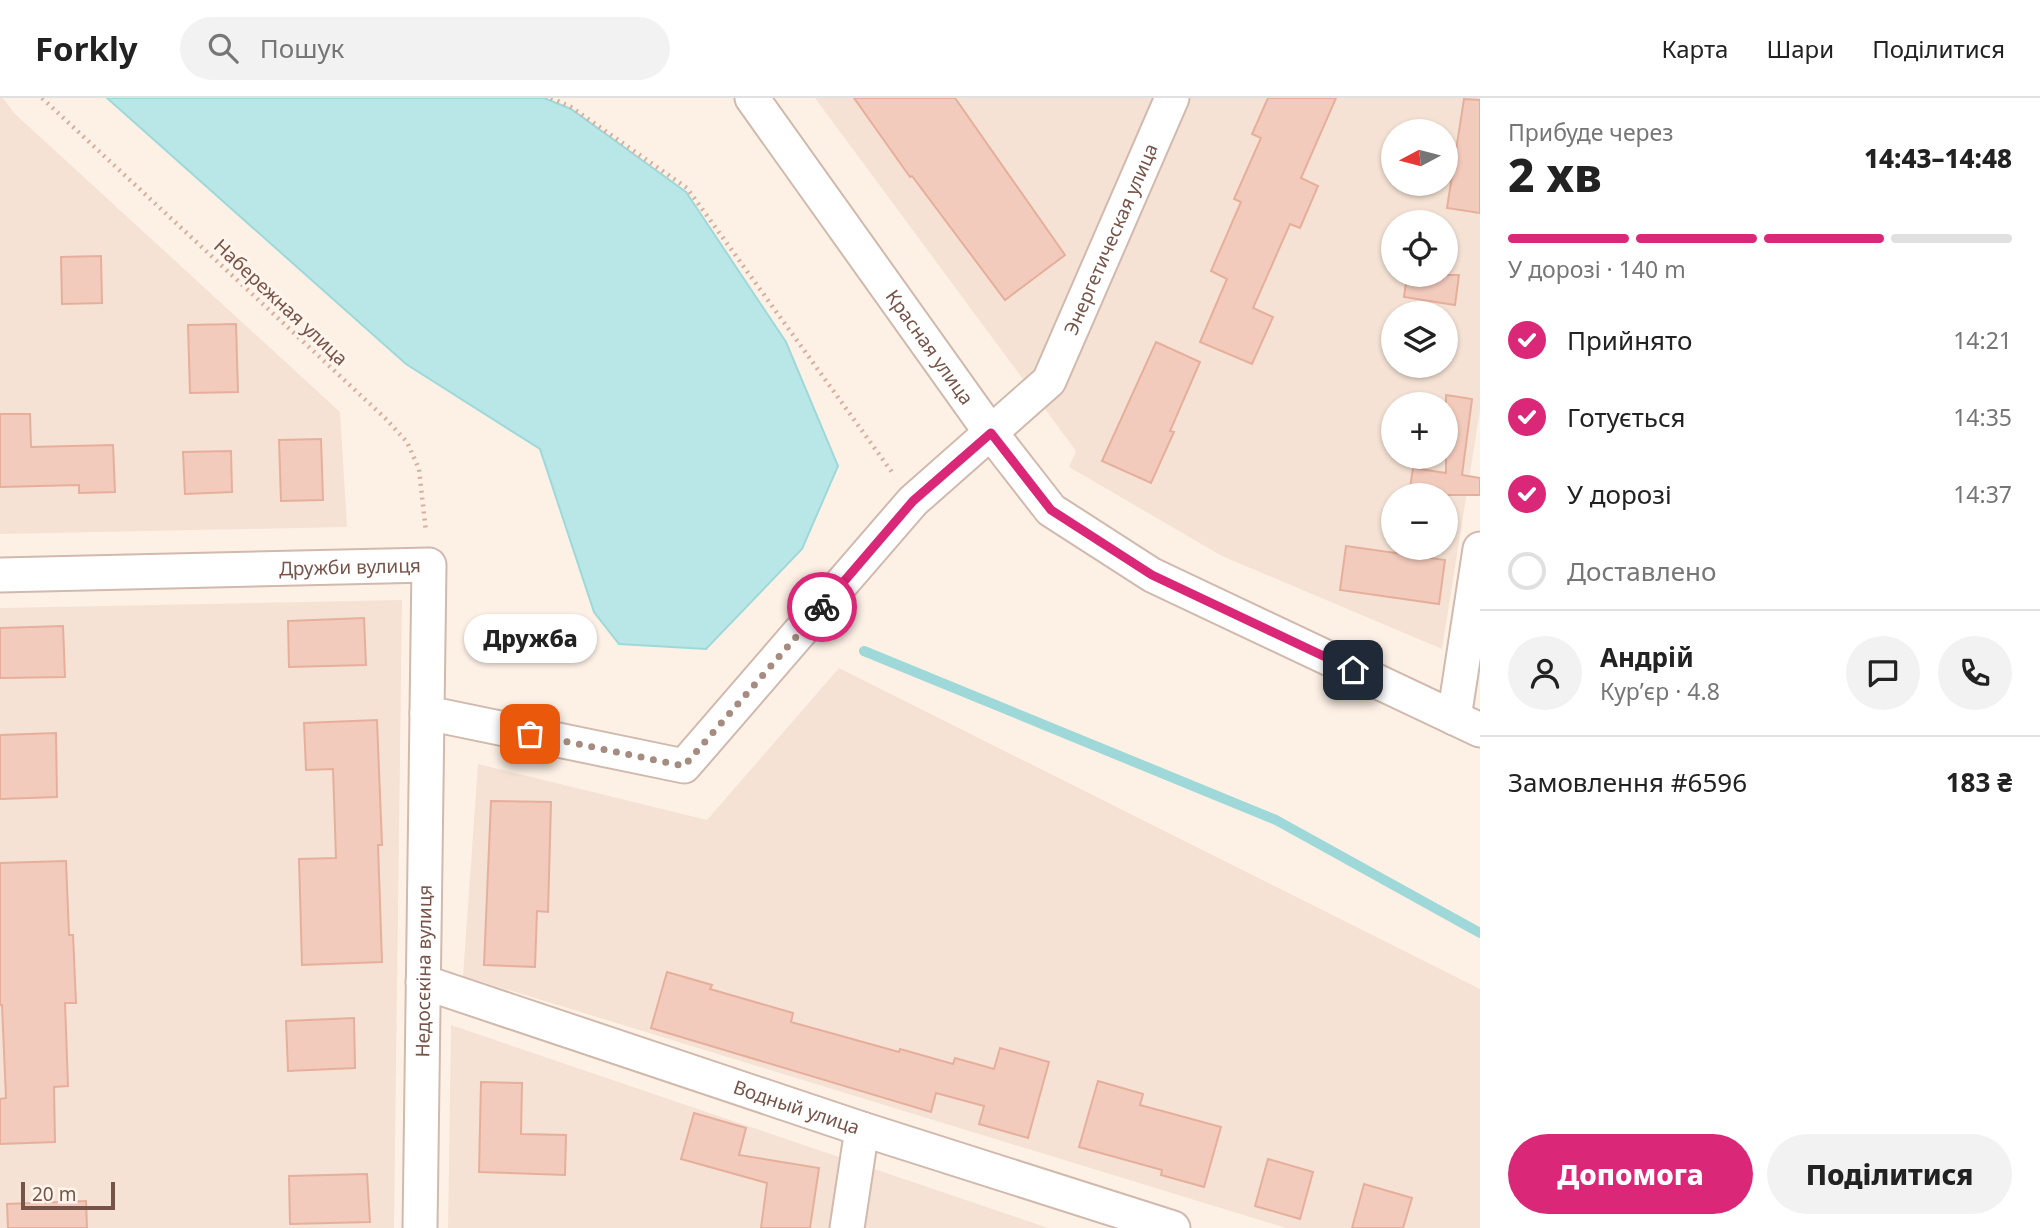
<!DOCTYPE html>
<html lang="uk">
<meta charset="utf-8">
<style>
:root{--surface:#fff;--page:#f2f2f2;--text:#222;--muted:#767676;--line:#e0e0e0;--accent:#db2777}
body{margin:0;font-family:"Noto Sans",sans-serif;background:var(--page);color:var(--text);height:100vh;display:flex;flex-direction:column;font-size:26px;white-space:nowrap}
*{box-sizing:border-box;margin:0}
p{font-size:23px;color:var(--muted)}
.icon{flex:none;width:38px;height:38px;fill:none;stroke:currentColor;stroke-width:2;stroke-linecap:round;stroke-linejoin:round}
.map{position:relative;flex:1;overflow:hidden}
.side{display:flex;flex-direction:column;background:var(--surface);width:560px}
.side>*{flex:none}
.needle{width:46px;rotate:263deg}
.controls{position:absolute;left:1381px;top:21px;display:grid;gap:14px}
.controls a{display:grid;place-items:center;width:77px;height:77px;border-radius:50%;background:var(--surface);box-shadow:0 2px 5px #0004;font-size:35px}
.scale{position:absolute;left:21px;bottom:18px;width:94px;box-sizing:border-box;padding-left:7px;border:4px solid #775449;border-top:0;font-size:19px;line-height:24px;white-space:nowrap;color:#775449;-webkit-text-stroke:5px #fff5ec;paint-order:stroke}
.pin{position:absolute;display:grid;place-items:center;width:60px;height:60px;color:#fff;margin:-30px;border-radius:14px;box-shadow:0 4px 10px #0006}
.courier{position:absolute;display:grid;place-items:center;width:70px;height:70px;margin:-35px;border:5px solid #db2777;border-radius:50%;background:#fff;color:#222;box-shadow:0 2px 9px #0007}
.bubble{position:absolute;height:49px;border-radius:24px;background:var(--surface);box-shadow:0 2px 5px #0004;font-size:23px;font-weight:800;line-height:49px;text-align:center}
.headline em{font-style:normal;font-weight:800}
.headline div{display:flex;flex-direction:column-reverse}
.headline{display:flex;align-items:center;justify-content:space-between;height:119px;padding:0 28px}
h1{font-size:46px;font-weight:800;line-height:52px}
.bar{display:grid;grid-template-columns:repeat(4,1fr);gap:10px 7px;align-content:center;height:84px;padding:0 28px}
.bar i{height:9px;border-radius:5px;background:var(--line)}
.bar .on{background:var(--accent)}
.bar p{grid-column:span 4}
.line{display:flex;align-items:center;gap:18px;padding:0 28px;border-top:2px solid var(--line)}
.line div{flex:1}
.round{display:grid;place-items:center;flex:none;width:74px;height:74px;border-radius:37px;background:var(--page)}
ol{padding:0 28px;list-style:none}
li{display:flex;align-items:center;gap:21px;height:77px}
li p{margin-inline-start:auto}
li .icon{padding:7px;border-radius:50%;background:var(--accent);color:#fff;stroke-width:4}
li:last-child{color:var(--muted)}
li i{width:38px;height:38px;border:4px solid var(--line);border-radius:50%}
.cta{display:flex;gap:14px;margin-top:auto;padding:14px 28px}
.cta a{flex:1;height:80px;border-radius:42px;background:var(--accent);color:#fff;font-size:28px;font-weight:800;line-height:80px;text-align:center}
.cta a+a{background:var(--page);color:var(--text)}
header{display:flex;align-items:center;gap:42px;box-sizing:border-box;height:98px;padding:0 35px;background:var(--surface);border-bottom:2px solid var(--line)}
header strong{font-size:33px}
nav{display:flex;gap:38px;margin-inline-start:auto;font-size:24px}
.search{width:490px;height:63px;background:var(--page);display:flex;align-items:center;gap:18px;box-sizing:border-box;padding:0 24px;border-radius:38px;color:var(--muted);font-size:26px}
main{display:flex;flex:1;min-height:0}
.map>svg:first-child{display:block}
</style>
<header>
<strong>Forkly</strong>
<div class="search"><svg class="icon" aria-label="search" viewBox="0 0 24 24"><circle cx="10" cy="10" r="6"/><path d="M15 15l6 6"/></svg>Пошук</div>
<nav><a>Карта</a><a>Шари</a><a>Поділитися</a></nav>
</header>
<main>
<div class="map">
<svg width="1480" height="1130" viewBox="0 0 1480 1130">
<rect width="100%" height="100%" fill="#fdf1e6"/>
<path fill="#f5e2d4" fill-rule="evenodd" d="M 0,0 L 3,0 L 14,15 L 340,314 L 347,429 L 0,436 Z
M 815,0 L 1480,0 L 1480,312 L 1442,551 L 1222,458 L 1069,369 L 1076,353 ZM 1393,33 L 1446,33 L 1446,86 L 1393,86 ZM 1393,124 L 1446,124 L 1446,177 L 1393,177 ZM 1393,215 L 1446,215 L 1446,268 L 1393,268 ZM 1393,306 L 1446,306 L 1446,359 L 1393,359 ZM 1393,397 L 1446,397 L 1446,450 L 1393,450 Z
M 402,502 L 394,1130 L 0,1130 L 0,510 Z
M 839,570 L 1480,891 L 1480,1130 L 1286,1130 L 463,878 L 478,666 L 707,722 Z
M 451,927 L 1048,1130 L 448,1130 Z"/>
<path fill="#b9e7e7" stroke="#9fd8d9" stroke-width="2" d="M 107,0 L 544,0 L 571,11 L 686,94 L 786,244 L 838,368 L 802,451 L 706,551 L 619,546 L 594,514 L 540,351 L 406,266 Z"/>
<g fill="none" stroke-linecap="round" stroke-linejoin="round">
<path stroke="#9fd8d9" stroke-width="10" d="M 864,553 L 1276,722 L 1480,835"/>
</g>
<path fill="#f3cbbc" stroke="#e6af9c" stroke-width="2" d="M 854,0 L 955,0 L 1065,157 L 1005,202 L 912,78 L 910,79 Z
M 1268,0 L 1336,0 L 1301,80 L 1318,88 L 1300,130 L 1290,126 L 1253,210 L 1273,219 L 1252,266 L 1200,244 L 1227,181 L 1211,173 L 1241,104 L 1234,101 L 1261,40 L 1252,36 Z
M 1464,1 L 1480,2 L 1480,115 L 1447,110 Z
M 101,158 L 102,205 L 62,206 L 61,159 Z
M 1407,177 L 1459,177 L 1455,207 L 1404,199 Z
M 236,226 L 238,294 L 190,295 L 188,227 Z
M 1156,244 L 1200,264 L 1170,333 L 1174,334 L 1151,385 L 1102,363 Z
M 1446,297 L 1472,301 L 1462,377 L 1480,380 L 1480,397 L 1409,397 L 1413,370 L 1446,375 Z
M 0,316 L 30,316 L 31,349 L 113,347 L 115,394 L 79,395 L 79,387 L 0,389 Z
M 321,341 L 323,402 L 281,403 L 279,342 Z
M 231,353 L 232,394 L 185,396 L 183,354 Z
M 1346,448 L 1445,462 L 1439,506 L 1340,492 Z
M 364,520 L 366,567 L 289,569 L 288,523 Z
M 63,528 L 65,579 L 0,580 L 0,530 Z
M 377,622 L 382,747 L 378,747 L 382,864 L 302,867 L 299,761 L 336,760 L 333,671 L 306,672 L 304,625 Z
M 56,635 L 57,699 L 0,701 L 0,637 Z
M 491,703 L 551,704 L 548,814 L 537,813 L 535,869 L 484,867 Z
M 66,763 L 69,837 L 73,837 L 76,905 L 65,905 L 68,988 L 54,989 L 55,1044 L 0,1046 L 0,1001 L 6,1000 L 2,907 L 0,907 L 0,765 Z
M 667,874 L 712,887 L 710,891 L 793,915 L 791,924 L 899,954 L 900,951 L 953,966 L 955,960 L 994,971 L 1000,950 L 1049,964 L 1028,1040 L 979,1026 L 984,1008 L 936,995 L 931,1014 L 651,930 Z
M 354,920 L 355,970 L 288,973 L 286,923 Z
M 1098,983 L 1143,996 L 1140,1007 L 1221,1029 L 1204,1089 L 1161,1077 L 1162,1072 L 1079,1049 Z
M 481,984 L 522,985 L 521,1036 L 566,1037 L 565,1077 L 479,1074 Z
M 694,1015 L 746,1030 L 739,1057 L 819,1070 L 810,1130 L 761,1130 L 767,1085 L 681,1061 Z
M 1268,1061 L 1313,1074 L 1300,1121 L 1255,1108 Z
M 367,1076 L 370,1124 L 290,1126 L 289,1078 Z
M 1364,1086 L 1412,1100 L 1403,1130 L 1352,1130 Z
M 86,1103 L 87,1130 L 8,1130 L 7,1106 Z"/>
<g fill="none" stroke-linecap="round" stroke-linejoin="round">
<g stroke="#d1b9ad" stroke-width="37">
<g id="minor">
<path id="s1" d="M 752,0 L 991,335 L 1051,412 L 1152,477 L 1480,632"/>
<path id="s2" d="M 0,477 L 429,467 L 427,615 L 684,668 L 913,403 L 1049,283 L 1172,0"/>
<path d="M 1454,620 L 1480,451"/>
<path id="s3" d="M 423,884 L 862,1031 L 1173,1130"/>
<path id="s4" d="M 420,1130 L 427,615"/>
<path d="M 847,1130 L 862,1031"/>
</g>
</g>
<path stroke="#d8ae9f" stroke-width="4.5" stroke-dasharray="2 5" stroke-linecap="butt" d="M 42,0 L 385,320 L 407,344 L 419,371 L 426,434
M 551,0 L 571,9 L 687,90 L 894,377"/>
<use href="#minor" stroke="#fff" stroke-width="33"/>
</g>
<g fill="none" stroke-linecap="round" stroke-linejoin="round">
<path stroke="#a68b80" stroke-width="7" stroke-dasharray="0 12.6" d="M 530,636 L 684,668 L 822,509"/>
<path stroke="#db2777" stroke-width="9" d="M 822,509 L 913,403 L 991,335 L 1051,412 L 1152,477 L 1353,572"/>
</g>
<g text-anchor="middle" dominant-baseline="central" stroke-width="6" stroke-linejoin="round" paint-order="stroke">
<g font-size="19" fill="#775449" stroke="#fff5ec">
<text stroke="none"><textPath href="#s2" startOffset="1526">Энергетическая улица</textPath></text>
<text transform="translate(281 204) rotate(43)">Набережная улица</text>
<text stroke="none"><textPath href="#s1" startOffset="306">Красная улица</textPath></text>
<text stroke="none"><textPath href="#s2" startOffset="350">Дружби вулиця</textPath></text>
<text stroke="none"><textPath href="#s4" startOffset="257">Недосєкіна вулиця</textPath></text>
<text stroke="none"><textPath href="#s3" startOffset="394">Водный улица</textPath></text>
</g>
</g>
</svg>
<div class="controls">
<a><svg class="needle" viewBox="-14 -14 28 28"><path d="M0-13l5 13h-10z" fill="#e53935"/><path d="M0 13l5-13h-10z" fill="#767676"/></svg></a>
<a><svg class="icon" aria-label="locate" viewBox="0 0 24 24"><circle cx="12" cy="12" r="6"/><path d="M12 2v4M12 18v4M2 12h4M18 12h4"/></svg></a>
<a><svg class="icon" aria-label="layers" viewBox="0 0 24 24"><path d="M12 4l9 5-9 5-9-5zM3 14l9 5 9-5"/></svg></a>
<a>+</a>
<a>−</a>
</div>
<div class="scale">20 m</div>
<div class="pin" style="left:530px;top:636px;background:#ea580c"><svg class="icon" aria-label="bag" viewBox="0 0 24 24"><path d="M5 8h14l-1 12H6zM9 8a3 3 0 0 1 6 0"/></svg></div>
<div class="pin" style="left:1353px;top:572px;background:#1f2937"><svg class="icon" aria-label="home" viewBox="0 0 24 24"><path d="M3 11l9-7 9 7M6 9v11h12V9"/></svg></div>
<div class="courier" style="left:822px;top:509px"><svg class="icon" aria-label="bike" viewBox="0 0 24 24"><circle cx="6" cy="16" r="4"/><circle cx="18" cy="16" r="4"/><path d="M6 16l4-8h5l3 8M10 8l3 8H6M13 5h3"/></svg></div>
<div class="bubble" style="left:464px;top:516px;width:133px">Дружба</div>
</div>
<section class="side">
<div class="headline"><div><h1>2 хв</h1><p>Прибуде через</p></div><em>14:43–14:48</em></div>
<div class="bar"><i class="on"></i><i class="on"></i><i class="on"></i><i></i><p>У дорозі · 140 m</p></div>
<ol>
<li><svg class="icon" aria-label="check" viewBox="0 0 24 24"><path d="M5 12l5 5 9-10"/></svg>Прийнято<p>14:21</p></li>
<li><svg class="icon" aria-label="check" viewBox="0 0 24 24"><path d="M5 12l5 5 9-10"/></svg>Готується<p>14:35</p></li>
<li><svg class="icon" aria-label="check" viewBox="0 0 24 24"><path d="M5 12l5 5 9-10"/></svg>У дорозі<p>14:37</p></li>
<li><i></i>Доставлено</li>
</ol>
<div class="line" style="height:126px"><a class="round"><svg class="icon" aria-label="person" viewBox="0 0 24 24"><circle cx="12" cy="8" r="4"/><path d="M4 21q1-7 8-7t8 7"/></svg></a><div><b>Андрій</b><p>Кур’єр · 4.8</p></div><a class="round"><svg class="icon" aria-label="chat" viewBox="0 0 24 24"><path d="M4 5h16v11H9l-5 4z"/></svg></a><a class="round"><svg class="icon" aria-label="phone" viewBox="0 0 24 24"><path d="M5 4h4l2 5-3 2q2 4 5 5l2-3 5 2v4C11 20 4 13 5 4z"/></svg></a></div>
<div class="line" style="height:91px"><div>Замовлення #6596</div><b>183 ₴</b></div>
<div class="cta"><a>Допомога</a><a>Поділитися</a></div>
</section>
</main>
